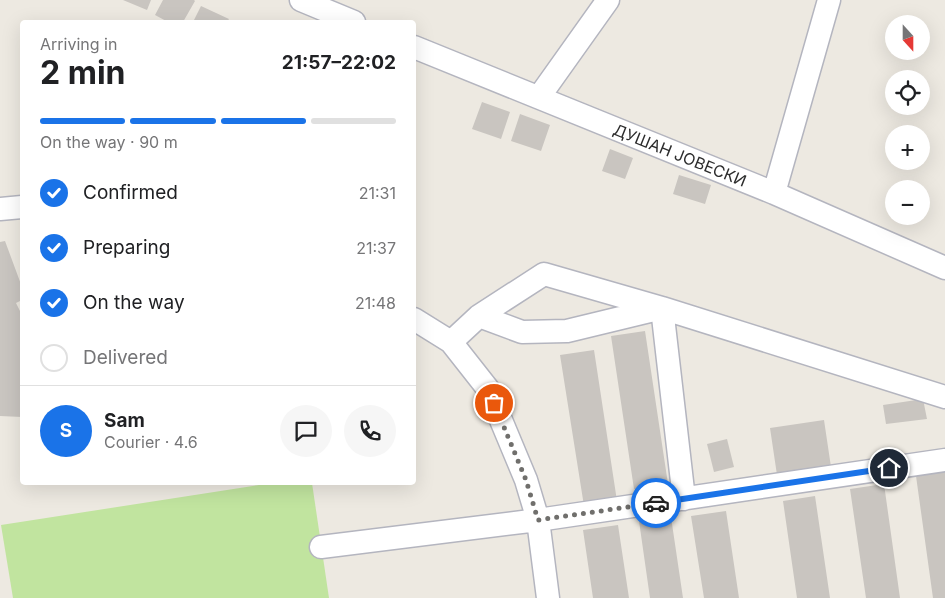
<!DOCTYPE html>
<meta charset="utf-8">
<style>
:root{--surface:#fff;--page:#f6f6f6;--text:#202124;--muted:#757577;--line:#e0e0e0;--accent:#1a73e8}
body{margin:0;font-family:Inter,sans-serif;background:var(--page);color:var(--text);height:100vh;display:flex;flex-direction:column;font-size:19px;white-space:nowrap}
*{box-sizing:border-box;margin:0}
p{font-size:16px;color:var(--muted)}
.icon{flex:none;width:28px;height:28px;fill:none;stroke:currentColor;stroke-width:2;stroke-linecap:round;stroke-linejoin:round}
.map{position:relative;flex:1;overflow:hidden}
.sheet{position:absolute;left:20px;top:20px;width:396px;height:465px;display:flex;flex-direction:column;background:var(--surface);border-radius:5px;box-shadow:0 5px 20px #0002}
.sheet>*{flex:none}
.needle{width:32px;rotate:159deg}
.fabs{position:absolute;left:885px;top:15px;display:grid;gap:10px}
.fabs a{display:grid;place-items:center;width:45px;height:45px;border-radius:50%;background:var(--surface);box-shadow:0 5px 20px #0002;font-size:25px}
.pin{position:absolute;display:grid;place-items:center;width:42px;height:42px;color:#fff;margin:-21px;border:2px solid #fff;border-radius:50%;box-shadow:0 1px 5px #0007}
.courier{position:absolute;display:grid;place-items:center;width:50px;height:50px;margin:-25px;border:4px solid #1a73e8;border-radius:50%;background:#fff;color:#222;box-shadow:0 1px 6px #0007}
.overview em{font-style:normal;font-weight:700}
.overview div{display:flex;flex-direction:column-reverse}
.overview{display:flex;align-items:center;justify-content:space-between;height:85px;padding:0 20px}
h1{font-size:32px;font-weight:700;line-height:38px}
.bar{display:grid;grid-template-columns:repeat(4,1fr);gap:8px 5px;align-content:center;height:60px;padding:0 20px}
.bar i{height:6px;border-radius:4px;background:var(--line)}
.bar .on{background:var(--accent)}
.bar p{grid-column:span 4}
.line{display:flex;align-items:center;gap:12px;padding:0 20px;border-top:1px solid var(--line)}
.line div{flex:1}
.round{display:grid;place-items:center;flex:none;width:52px;height:52px;border-radius:26px;background:var(--page)}
ol{padding:0 20px;list-style:none}
li{display:flex;align-items:center;gap:15px;height:55px}
li p{margin-inline-start:auto}
li .icon{padding:5px;border-radius:50%;background:var(--accent);color:#fff;stroke-width:4}
li:last-child{color:var(--muted)}
li i{width:28px;height:28px;border:2px solid var(--line);border-radius:50%}
.map>svg:first-child{display:block}
</style>
<div class="map">
<svg width="945" height="598" viewBox="0 0 945 598">
<rect width="100%" height="100%" fill="#ede9e1"/>
<path fill="#c1e49f" d="M 272,483 L 312,483 L 329,598 L 13,598 L 1,525 Z"/>
<path fill="#c9c5c0" d="M 123,0 L 151,0 L 147,10 Z
M 163,0 L 194,0 L 195,1 L 183,22 L 168,22 L 155,15 Z
M 201,6 L 229,19 L 227,22 L 193,22 Z
M 482,102 L 510,112 L 501,139 L 472,129 Z
M 520,114 L 550,125 L 541,151 L 511,141 Z
M 610,149 L 633,158 L 625,179 L 602,171 Z
M 679,175 L 711,185 L 705,204 L 673,194 Z
M 5,241 L 22,287 L 22,300 L 16,303 L 22,315 L 22,417 L 0,416 L 0,242 Z
M 645,331 L 668,484 L 634,489 L 611,336 Z
M 594,350 L 617,501 L 584,506 L 560,355 Z
M 923,399 L 927,419 L 886,424 L 883,405 Z
M 824,420 L 831,467 L 777,475 L 770,428 Z
M 727,439 L 734,467 L 714,472 L 707,444 Z
M 945,472 L 945,598 L 933,598 L 916,476 Z
M 884,484 L 900,598 L 866,598 L 850,489 Z
M 815,496 L 830,598 L 797,598 L 783,501 Z
M 726,511 L 739,598 L 704,598 L 691,516 Z
M 671,517 L 683,598 L 650,598 L 639,521 Z
M 618,525 L 629,598 L 593,598 L 583,530 Z"/>
<g fill="none" stroke-linecap="round" stroke-linejoin="round">
<g stroke="#b4b5bf" stroke-width="25">
<path id="minor" d="M 301,0 L 354,22
M 414,47 L 774,193 L 945,268
M 539,97 L 608,0
M 774,193 L 829,0
M 0,209 L 22,207
M 479,316 L 522,332 L 567,331 L 662,308 L 684,499
M 414,319 L 451,342 L 488,389 L 526,480 L 538,520 L 548,598
M 451,342 L 479,316 L 544,274 L 662,308 L 945,397
M 321,547 L 538,520 L 945,460"/>
</g>
<use href="#minor" stroke="#fff" stroke-width="22"/>
</g>
<g fill="none" stroke-linecap="round" stroke-linejoin="round">
<path stroke="#706f6c" stroke-width="5" stroke-dasharray="0 9" d="M 494,403 L 526,480 L 538,520 L 656,503"/>
<path stroke="#1a73e8" stroke-width="6" d="M 656,503 L 889,468"/>
</g>
<g text-anchor="middle" dominant-baseline="central" stroke-width="4" stroke-linejoin="round" paint-order="stroke">
<g font-size="16" fill="#2d2d2d" stroke="#fff">
<text transform="translate(680 155) rotate(22)">ДУШАН ЈОВЕСКИ</text>
</g>
</g>
</svg>
<div class="fabs">
<a><svg class="needle" viewBox="-14 -14 28 28"><path d="M0-13l5 13h-10z" fill="#e53935"/><path d="M0 13l5-13h-10z" fill="#757577"/></svg></a>
<a><svg class="icon" aria-label="locate" viewBox="0 0 24 24"><circle cx="12" cy="12" r="6"/><path d="M12 2v4M12 18v4M2 12h4M18 12h4"/></svg></a>
<a>+</a>
<a>−</a>
</div>
<div class="pin" style="left:494px;top:403px;background:#ea580c"><svg class="icon" aria-label="bag" viewBox="0 0 24 24"><path d="M5 8h14l-1 12H6zM9 8a3 3 0 0 1 6 0"/></svg></div>
<div class="pin" style="left:889px;top:468px;background:#1f2937"><svg class="icon" aria-label="home" viewBox="0 0 24 24"><path d="M3 11l9-7 9 7M6 9v11h12V9"/></svg></div>
<div class="courier" style="left:656px;top:503px"><svg class="icon" aria-label="car" viewBox="0 0 24 24"><path d="M5 17H2v-5l4-1 3-4h7l3 4 3 1v5h-3M9 17h6M6 11h13"/><circle cx="7" cy="17" r="2"/><circle cx="17" cy="17" r="2"/></svg></div>
<section class="sheet">
<div class="overview"><div><h1>2 min</h1><p>Arriving in</p></div><em>21:57–22:02</em></div>
<div class="bar"><i class="on"></i><i class="on"></i><i class="on"></i><i></i><p>On the way · 90 m</p></div>
<ol>
<li><svg class="icon" aria-label="check" viewBox="0 0 24 24"><path d="M5 12l5 5 9-10"/></svg>Confirmed<p>21:31</p></li>
<li><svg class="icon" aria-label="check" viewBox="0 0 24 24"><path d="M5 12l5 5 9-10"/></svg>Preparing<p>21:37</p></li>
<li><svg class="icon" aria-label="check" viewBox="0 0 24 24"><path d="M5 12l5 5 9-10"/></svg>On the way<p>21:48</p></li>
<li><i></i>Delivered</li>
</ol>
<div class="line" style="height:90px"><b class="round" style="background:var(--accent);color:#fff">S</b><div><b>Sam</b><p>Courier · 4.6</p></div><a class="round"><svg class="icon" aria-label="chat" viewBox="0 0 24 24"><path d="M4 5h16v11H9l-5 4z"/></svg></a><a class="round"><svg class="icon" aria-label="phone" viewBox="0 0 24 24"><path d="M5 4h4l2 5-3 2q2 4 5 5l2-3 5 2v4C11 20 4 13 5 4z"/></svg></a></div>
</section>
</div>
